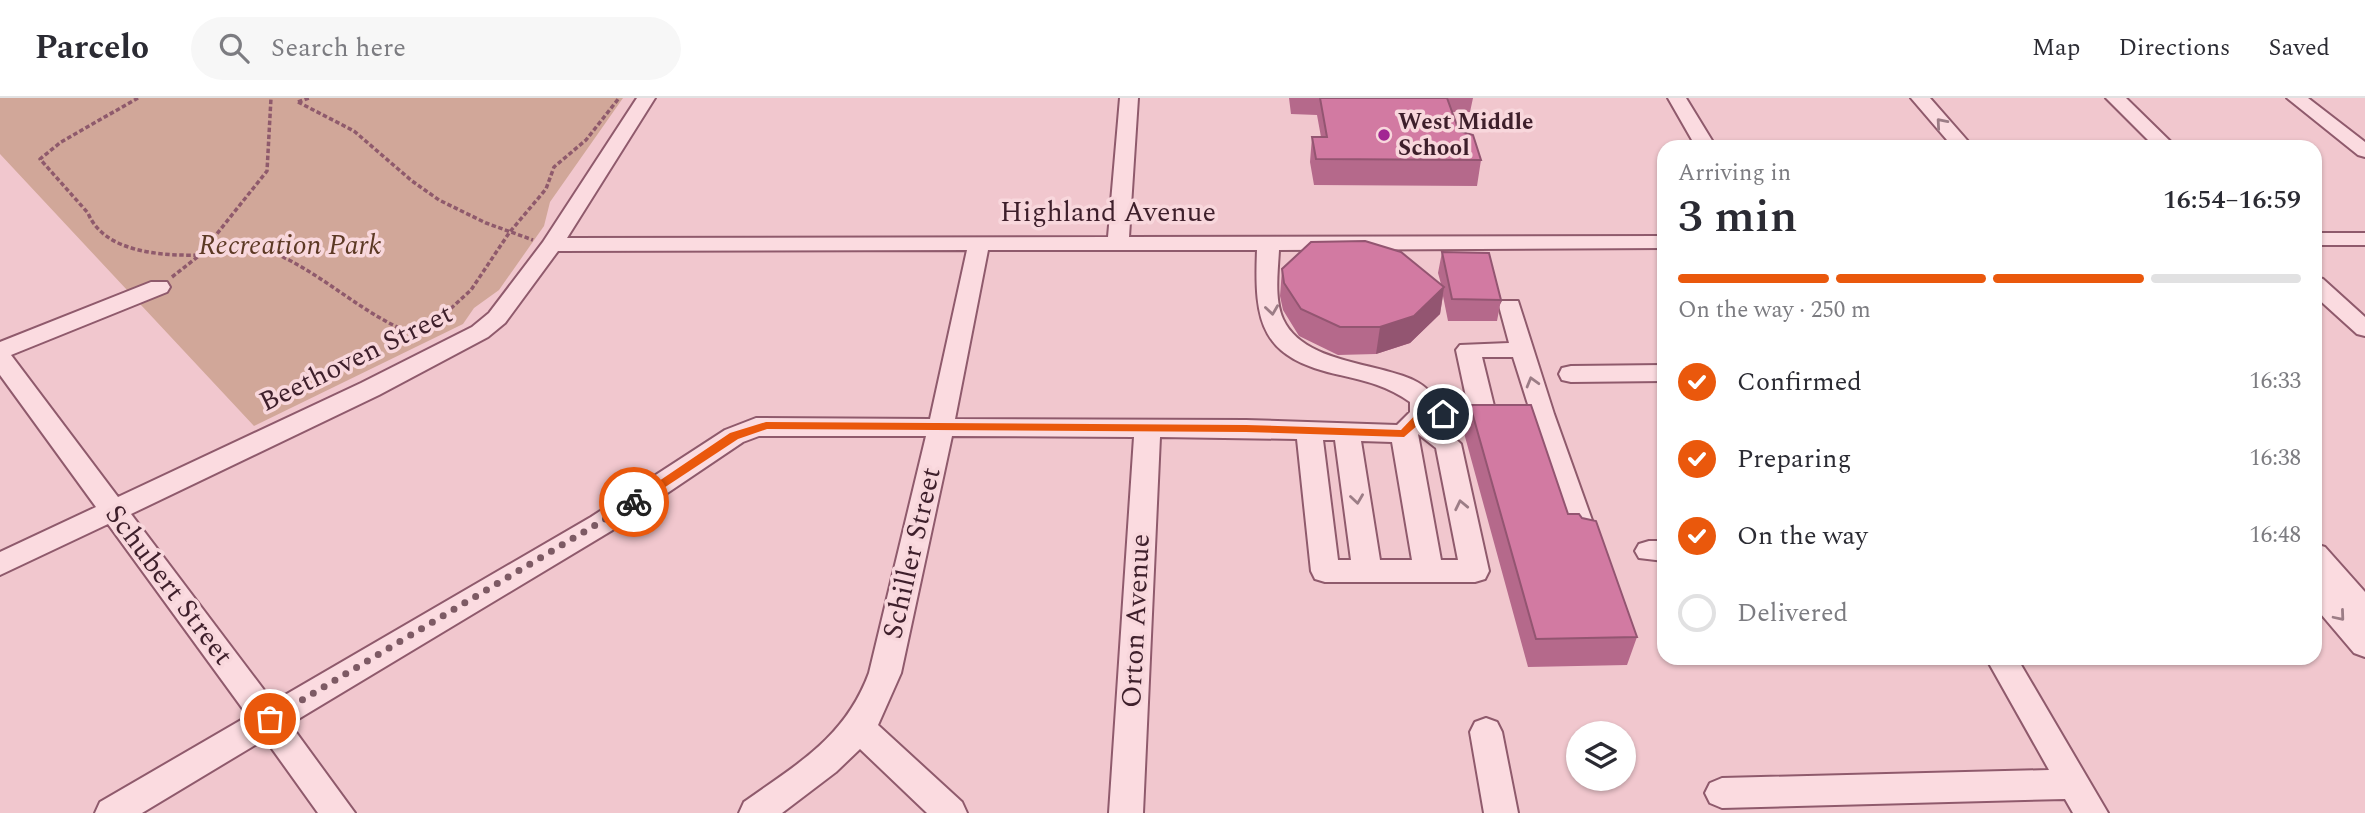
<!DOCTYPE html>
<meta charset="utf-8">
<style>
:root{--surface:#fff;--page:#f7f7f7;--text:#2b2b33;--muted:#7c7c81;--line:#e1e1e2;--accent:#ea580c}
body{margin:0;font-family:Spectral,serif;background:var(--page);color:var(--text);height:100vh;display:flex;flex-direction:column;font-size:26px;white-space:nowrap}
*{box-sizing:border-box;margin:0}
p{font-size:23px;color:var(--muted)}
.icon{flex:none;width:38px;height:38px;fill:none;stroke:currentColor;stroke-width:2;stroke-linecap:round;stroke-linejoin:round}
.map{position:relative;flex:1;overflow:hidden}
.drawer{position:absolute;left:1657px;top:42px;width:665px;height:525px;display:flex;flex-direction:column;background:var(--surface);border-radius:21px;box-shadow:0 2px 5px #0004}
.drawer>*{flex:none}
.controls{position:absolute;left:1566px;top:623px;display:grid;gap:14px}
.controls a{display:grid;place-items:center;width:70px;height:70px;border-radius:50%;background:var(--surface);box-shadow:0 2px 5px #0004;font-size:35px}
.pin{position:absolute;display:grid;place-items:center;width:60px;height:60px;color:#fff;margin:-30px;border:4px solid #fff;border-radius:50%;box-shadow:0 2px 7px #0007}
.courier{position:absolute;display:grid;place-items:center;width:70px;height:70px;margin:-35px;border:5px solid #ea580c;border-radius:50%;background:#fff;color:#222;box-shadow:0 2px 9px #0007}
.head em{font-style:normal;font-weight:600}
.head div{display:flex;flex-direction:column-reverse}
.head{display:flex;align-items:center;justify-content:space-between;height:119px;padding:0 21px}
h1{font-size:46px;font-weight:600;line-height:52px}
.bar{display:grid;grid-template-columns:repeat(4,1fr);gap:10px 7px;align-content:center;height:84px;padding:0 21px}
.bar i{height:9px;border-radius:5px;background:var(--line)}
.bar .selected{background:var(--accent)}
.bar p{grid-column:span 4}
ol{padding:0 21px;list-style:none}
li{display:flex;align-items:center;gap:21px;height:77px}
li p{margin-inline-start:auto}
li .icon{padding:7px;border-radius:50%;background:var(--accent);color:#fff;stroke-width:4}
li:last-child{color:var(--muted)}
li i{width:38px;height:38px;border:4px solid var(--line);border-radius:50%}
header{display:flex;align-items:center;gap:42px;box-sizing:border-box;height:98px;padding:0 35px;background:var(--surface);border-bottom:2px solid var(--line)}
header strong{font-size:33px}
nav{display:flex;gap:38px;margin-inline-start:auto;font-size:24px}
.search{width:490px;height:63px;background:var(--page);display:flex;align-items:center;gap:18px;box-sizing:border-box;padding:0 24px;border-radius:38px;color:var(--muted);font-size:26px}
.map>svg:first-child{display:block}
</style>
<header>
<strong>Parcelo</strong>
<div class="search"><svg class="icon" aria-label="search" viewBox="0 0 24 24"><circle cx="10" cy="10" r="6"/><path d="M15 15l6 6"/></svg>Search here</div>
<nav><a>Map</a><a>Directions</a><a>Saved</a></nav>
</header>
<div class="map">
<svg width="2365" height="715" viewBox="0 0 2365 715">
<rect width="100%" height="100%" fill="#f1c7ce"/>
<path fill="#d1a799" d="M 0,0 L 623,0 L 550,104 L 544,128 L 499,192 L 474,210 L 463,226 L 254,328 L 0,56 Z"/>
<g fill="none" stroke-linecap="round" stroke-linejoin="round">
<g stroke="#8f5a6c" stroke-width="4">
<path id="minor" d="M 637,0 L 655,0 L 567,140 L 1108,139 L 1120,0 L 1138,0 L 1129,139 L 1664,138 L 1664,150 L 1279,152 C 1278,173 1274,201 1283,221 C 1310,280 1431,259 1435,308 L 1468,308 L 1456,252 L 1460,247 L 1509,245 L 1499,208 L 1502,203 L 1518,203 L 1554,316 L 1598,439 L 1594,446 L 1584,449 L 1574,446 L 1570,439 L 1513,259 L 1482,259 L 1494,308 L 1507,310 L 1511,316 L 1507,322 L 1437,324 L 1461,346 L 1489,473 L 1485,481 L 1475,484 L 1325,484 L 1315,481 L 1311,473 L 1297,341 L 1160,339 L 1143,715 L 1109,715 L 1134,339 L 952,338 L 901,575 L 878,627 L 962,704 L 967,715 L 927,715 L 860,651 L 836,674 L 782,715 L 739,715 L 744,704 C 797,666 845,640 869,575 L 926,338 L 759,338 L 743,344 L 611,433 L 290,626 L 355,715 L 318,715 L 265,641 L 142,715 L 95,715 L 100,704 L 248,618 L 108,426 L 0,477 L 0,454 L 96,409 L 0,277 L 0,244 L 151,184 L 167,184 L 170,189 L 167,194 L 11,257 L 118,399 L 361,285 L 472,229 L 489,215 L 543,144 ZM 967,152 L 930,321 L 756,320 L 725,332 L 591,419 L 273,604 L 131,416 L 379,297 L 488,239 L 505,225 L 558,153 ZM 988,152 L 1257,152 C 1254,226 1261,260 1340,277 C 1366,283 1388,288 1410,304 L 1410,314 L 1397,327 L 1246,322 L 955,321 ZM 1418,336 L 1436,350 L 1458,462 L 1441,462 ZM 1323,342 L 1335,342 L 1351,462 L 1338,462 ZM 1361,343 L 1392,344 L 1412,462 L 1380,462 Z
M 1668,0 L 1686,0 L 1716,49 L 1696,49 Z
M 1911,0 L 1930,0 L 1973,49 L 1953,49 Z
M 2106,0 L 2126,0 L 2176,49 L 2155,49 Z
M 2287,0 L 2308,0 L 2365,44 L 2365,59 L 2358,57 Z
M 2315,135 L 2365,135 L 2365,147 L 2315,147 Z
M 2315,179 L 2323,181 L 2365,219 L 2365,238 L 2357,236 L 2315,198 Z
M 1664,267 L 1664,283 L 1571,284 L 1562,282 L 1559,276 L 1562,270 L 1571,268 Z
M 1649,443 L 1664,443 L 1664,463 L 1639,460 L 1635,453 L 1639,446 Z
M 2315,446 L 2325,449 L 2365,494 L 2365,559 L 2354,555 L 2315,509 L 2315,478 L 2318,479 L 2315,476 Z
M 1986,560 L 2017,560 L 2108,715 L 2073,715 L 2065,701 L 1722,710 L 1710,705 L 1705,695 L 1710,685 L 1722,680 L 2049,672 Z
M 1486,620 L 1497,624 L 1502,634 L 1518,715 L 1484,715 L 1470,634 L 1475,624 Z"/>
</g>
<path stroke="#8f5a6c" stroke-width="3.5" stroke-dasharray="4.5 2.5" stroke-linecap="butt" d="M 138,0 L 61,44 L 40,61 L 88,115 C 104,155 163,158 201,157 C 222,156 244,149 265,151 C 273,152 282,159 289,162 C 331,184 365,216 408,234 L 447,214 L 471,192 L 509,135 L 546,91 L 554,69 L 586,42 L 619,0
M 298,4 L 354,33 L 412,83 L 439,102 L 486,125 L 533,142
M 298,4 L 309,0
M 172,179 L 200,157 L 267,73 L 271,0"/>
<use href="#minor" fill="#fbdbe0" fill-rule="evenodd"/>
</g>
<path fill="#b5698b" d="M 1289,0 L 1473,0 L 1470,14 L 1452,14 L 1459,33 L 1481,62 L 1477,88 L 1314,87 L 1310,64 L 1312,39 L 1321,39 L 1317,17 L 1291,16 Z
M 1442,154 L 1501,202 L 1497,223 L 1448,223 L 1443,198 L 1440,216 L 1410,245 L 1376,256 L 1338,257 L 1299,238 L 1283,212 L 1280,198 L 1282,171 L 1441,186 L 1438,175 Z
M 1470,307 L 1568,416 L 1637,539 L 1627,567 L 1528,569 L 1464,335 Z"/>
<path fill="#935571" d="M 1444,189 L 1440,216 L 1410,245 L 1376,256 L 1380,229 Z"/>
<path fill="#d27aa2" stroke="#935571" stroke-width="2" d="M 1320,0 L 1447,0 L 1459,33 L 1473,37 L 1481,62 L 1316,61 L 1312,39 L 1327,39 Z
M 1365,143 L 1401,154 L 1444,189 L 1414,218 L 1380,229 L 1340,229 L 1301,211 L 1284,185 L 1282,171 L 1311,144 Z
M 1442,154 L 1489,155 L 1501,202 L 1452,201 Z
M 1470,307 L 1531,307 L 1568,416 L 1579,416 L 1582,420 L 1596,423 L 1637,539 L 1536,541 Z"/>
<defs><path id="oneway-chevron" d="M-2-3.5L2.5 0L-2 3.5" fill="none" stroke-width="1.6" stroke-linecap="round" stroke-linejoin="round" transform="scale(1.75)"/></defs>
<g stroke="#9c7d86">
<use href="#oneway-chevron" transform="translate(1941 25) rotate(-131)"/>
<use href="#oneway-chevron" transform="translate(1272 212) rotate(82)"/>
<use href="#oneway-chevron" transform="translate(1532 284) rotate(-106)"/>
<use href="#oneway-chevron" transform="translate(1357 401) rotate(82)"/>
<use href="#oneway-chevron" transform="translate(1461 407) rotate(-102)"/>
<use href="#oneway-chevron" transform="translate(2340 518) rotate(50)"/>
</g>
<path fill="#ea580c" d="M 1443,312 L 1447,313 L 1447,319 L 1426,320 L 1404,339 L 1246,334 L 767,331 L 738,341 L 638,407 L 628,404 L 730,335 L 766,324 L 1246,327 L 1401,332 L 1419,313 Z"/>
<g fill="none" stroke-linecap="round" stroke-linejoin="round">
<path stroke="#7d5a64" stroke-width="7" stroke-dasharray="0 12.6" d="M 270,621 L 634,404"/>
</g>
<circle fill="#a22693" stroke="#f8d7dc" stroke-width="2.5" cx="1384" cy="37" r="7"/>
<g text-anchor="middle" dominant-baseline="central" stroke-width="7" stroke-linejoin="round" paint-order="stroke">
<g font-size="23" font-weight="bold" fill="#3e1f2b" stroke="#f8d7dc" text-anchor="start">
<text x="1398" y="24">West Middle<tspan x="1398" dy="26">School</tspan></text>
</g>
<g font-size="28" fill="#3e1f2b" stroke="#f8d7dc">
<text x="1108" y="114">Highland Avenue</text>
<text transform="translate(356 260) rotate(-26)">Beethoven Street</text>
<text transform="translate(912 455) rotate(-77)">Schiller Street</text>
<text transform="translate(169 487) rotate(53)">Schubert Street</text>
<text transform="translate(1136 523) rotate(-87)">Orton Avenue</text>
</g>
<g font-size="28" font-style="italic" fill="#5c3924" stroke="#f8d7dc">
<text x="290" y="147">Recreation Park</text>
</g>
</g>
</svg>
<div class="controls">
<a><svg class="icon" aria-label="layers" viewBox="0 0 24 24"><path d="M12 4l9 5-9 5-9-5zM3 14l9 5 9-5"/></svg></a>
</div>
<div class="pin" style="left:270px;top:621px;background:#ea580c"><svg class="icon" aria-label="bag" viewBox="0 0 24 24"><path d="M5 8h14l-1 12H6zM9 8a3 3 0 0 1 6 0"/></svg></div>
<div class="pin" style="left:1443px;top:316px;background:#1f2937"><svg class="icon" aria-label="home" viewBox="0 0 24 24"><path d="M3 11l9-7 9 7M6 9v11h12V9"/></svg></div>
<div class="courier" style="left:634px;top:404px"><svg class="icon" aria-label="bike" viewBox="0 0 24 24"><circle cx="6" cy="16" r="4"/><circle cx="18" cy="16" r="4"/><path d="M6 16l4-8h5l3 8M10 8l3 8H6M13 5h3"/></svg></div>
<section class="drawer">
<div class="head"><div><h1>3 min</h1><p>Arriving in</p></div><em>16:54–16:59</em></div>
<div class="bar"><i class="selected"></i><i class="selected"></i><i class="selected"></i><i></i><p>On the way · 250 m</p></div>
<ol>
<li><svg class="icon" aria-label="check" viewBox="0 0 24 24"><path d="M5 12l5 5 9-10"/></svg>Confirmed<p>16:33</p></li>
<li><svg class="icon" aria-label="check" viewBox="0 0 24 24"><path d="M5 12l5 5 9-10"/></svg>Preparing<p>16:38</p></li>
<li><svg class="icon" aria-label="check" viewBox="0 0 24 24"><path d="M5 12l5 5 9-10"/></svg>On the way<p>16:48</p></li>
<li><i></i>Delivered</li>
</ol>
</section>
</div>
